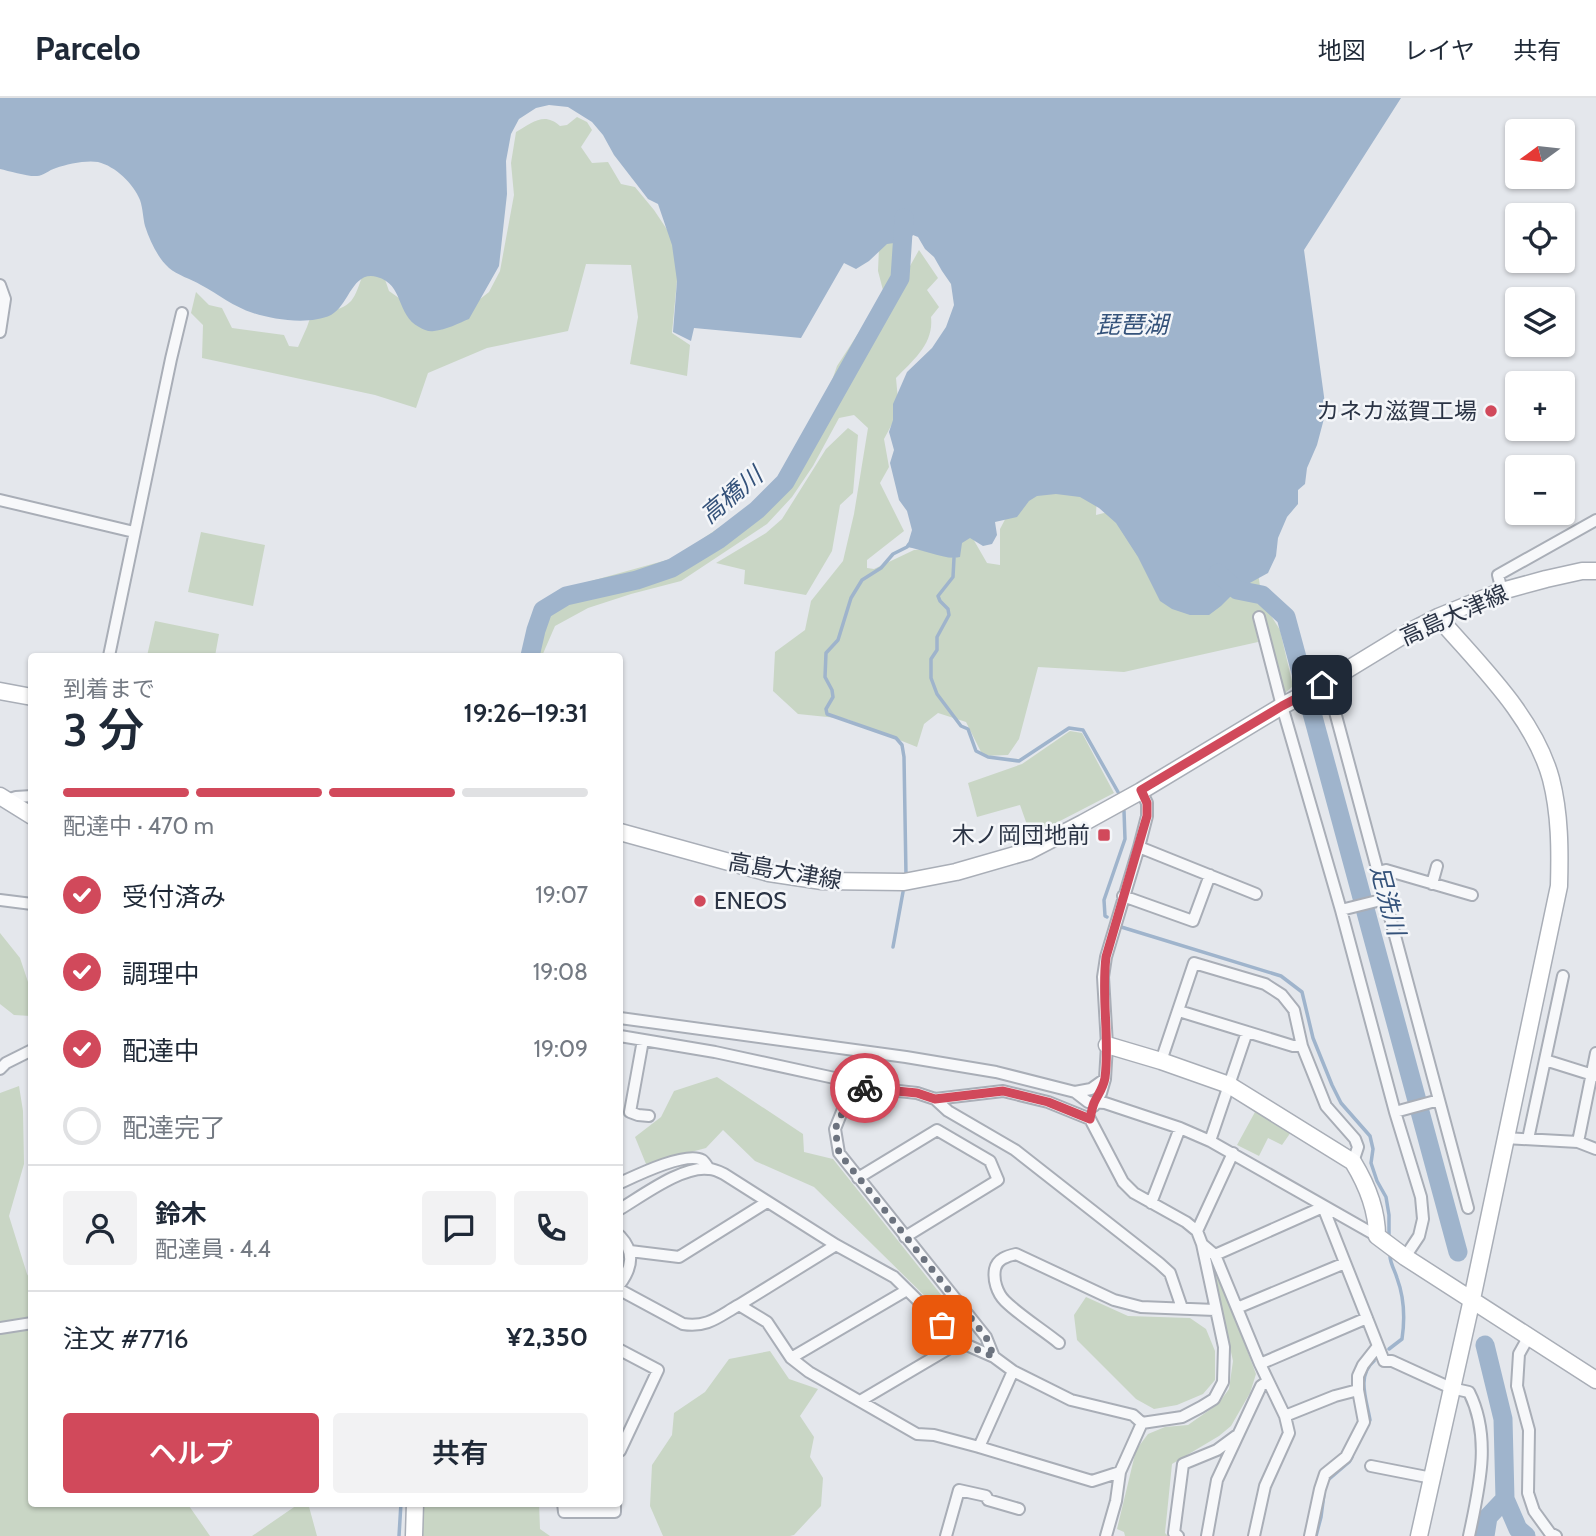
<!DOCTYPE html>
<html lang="ja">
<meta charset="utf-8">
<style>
:root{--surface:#fff;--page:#f2f2f3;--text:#1f2937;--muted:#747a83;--line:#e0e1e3;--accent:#d1495b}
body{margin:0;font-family:Cabin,"Noto Sans JP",sans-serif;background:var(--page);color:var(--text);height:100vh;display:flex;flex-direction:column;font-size:26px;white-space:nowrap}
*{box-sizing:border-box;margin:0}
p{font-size:23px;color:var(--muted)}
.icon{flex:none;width:38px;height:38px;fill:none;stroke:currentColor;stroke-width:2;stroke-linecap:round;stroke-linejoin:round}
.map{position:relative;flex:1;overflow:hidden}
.drawer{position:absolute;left:28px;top:555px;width:595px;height:854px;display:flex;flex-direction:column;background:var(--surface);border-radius:7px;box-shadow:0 2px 5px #0004}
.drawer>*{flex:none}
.needle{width:46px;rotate:255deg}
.fabs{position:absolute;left:1505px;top:21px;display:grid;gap:14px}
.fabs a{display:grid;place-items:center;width:70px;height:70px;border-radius:7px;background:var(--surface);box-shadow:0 2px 5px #0004;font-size:35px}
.pin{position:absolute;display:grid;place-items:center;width:60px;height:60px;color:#fff;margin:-30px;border-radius:14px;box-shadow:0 4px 10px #0006}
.courier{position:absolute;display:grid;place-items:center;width:70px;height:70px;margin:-35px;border:5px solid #d1495b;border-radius:50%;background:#fff;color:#222;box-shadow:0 2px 9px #0007}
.summary em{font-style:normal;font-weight:600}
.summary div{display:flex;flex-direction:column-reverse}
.summary{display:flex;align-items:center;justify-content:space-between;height:119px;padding:0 35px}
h1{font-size:46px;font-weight:600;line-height:52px}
.bar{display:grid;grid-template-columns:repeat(4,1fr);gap:10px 7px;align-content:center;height:84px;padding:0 35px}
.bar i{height:9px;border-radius:5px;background:var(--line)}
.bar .selected{background:var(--accent)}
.bar p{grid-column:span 4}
.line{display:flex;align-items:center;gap:18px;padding:0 35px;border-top:2px solid var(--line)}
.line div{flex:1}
.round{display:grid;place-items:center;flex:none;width:74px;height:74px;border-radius:7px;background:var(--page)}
ol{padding:0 35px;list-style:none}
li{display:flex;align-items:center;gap:21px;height:77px}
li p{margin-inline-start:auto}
li .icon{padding:7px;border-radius:50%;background:var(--accent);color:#fff;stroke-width:4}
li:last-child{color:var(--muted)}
li i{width:38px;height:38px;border:4px solid var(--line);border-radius:50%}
.button{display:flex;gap:14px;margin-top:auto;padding:14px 35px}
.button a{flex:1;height:80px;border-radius:7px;background:var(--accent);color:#fff;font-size:28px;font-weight:600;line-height:80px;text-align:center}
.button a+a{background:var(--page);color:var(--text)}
header{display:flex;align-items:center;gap:42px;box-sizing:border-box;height:98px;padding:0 35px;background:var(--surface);border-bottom:2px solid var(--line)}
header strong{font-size:33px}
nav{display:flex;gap:38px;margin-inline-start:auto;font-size:24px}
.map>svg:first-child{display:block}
</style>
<header>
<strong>Parcelo</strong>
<nav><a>地図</a><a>レイヤ</a><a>共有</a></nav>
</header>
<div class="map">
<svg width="1596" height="1438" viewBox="0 0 1596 1438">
<rect width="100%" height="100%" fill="#e4e7ec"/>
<path fill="#c9d6c5" d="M 577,19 L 587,24 L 592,32 L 581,49 L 592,65 L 608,64 L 621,86 L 635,89 L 654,112 L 680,151 L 672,235 L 690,247 L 687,278 L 630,266 L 638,219 L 631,167 L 586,166 L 568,233 L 487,250 L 428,275 L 416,310 L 375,297 L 202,260 L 203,227 L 191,215 L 196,194 L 209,207 L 222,210 L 232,230 L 284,237 L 289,248 L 298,249 L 307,229 L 315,206 L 321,214 C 354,211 354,201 364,173 L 381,170 L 389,193 L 406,205 L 457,219 L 489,194 L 500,173 L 514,97 L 511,65 L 516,34 C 532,25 544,13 560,28 L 567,27 Z
M 880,127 L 898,137 L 910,168 L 919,152 L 938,180 L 927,192 L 939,209 L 931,219 C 934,246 913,262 896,280 L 899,313 L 884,341 L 889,369 L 880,385 L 904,433 L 867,462 L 867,470 L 874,471 L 914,452 L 940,450 L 956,439 L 972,439 L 987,465 L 1000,467 L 1000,431 L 1031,372 L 1097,394 L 1096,417 L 1112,413 L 1256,460 L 1262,503 L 1280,532 L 1293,588 L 1284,596 L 1265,530 L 1256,532 L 1258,544 L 1124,574 L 1038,569 L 1019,641 L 1008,657 L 983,658 L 966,624 L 938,615 L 924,626 L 917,649 L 847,621 L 798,616 L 773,593 L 775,554 L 805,532 L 811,503 L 843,463 L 854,416 L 868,330 L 854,317 L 839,320 L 813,368 L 792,399 L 767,426 L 681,483 L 631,496 L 588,510 L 555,528 L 542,558 L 524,558 L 540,508 L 573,488 L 674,460 L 766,398 L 825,303 L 837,268 L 884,196 L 878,173 Z
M 848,330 L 858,337 L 853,395 L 840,407 L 832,453 L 806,497 L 744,486 L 745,472 L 716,465 L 766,435 L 782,421 L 826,351 Z
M 201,434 L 265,447 L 253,508 L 188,494 Z
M 155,523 L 219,536 L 215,558 L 147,558 Z
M 1070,633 L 1082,635 L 1114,695 L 1031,738 L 1020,707 L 977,719 L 968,685 L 1022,666 Z
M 0,835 L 20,860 L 31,893 L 31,918 L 14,917 L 0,906 Z
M 717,979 L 803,1036 L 804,1054 L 833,1061 L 942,1198 L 936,1209 L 814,1089 L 755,1063 L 723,1032 L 706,1050 L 646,1066 L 635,1039 L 661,1019 L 674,993 Z
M 19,988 L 23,1013 L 24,1066 L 9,1118 L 27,1176 L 31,1183 L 32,1405 L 187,1405 L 210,1438 L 0,1438 L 0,995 Z
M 1255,1014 L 1291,1034 L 1282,1047 L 1268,1040 L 1259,1058 L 1237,1047 Z
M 1218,1175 L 1256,1276 L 1250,1295 L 1231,1328 L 1219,1338 L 1172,1366 L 1165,1435 L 1168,1438 L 1125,1438 L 1124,1434 L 1117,1431 L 1136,1352 L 1148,1336 L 1165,1329 L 1188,1327 L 1218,1306 L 1229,1291 L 1233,1263 L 1215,1182 Z
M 1086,1199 L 1128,1218 L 1190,1220 L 1206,1231 L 1215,1253 L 1215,1282 L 1203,1296 L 1177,1307 L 1154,1311 L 1136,1301 L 1077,1242 L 1074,1217 Z
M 770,1253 L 789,1281 L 818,1291 L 800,1318 L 814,1339 L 810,1359 L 823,1380 L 821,1408 L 794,1437 L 790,1438 L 663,1438 L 650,1408 L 652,1367 L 672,1337 L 674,1315 L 705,1294 L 729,1261 Z
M 300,1405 L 308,1405 L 317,1438 L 252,1438 Z
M 421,1405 L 539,1405 L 540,1431 L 550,1438 L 421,1438 Z"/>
<path fill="#9fb4cc" d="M 0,0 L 1401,0 L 1304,152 L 1326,313 L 1317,347 L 1307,370 L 1305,386 L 1298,392 L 1298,406 L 1287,419 L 1278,440 L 1276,458 L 1268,475 L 1237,492 L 1221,508 L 1209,517 L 1190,517 L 1172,511 L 1160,503 L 1138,459 L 1116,425 L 1099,410 L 1080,399 L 1056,396 L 1037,398 L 1029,403 L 1017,419 L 995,424 L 997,437 L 992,446 L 983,448 L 970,440 L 962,445 L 960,459 C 947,463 922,451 907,449 L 912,432 L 907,413 L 899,402 L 890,365 L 894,352 L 889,334 L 893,322 L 893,306 L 907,274 L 932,250 L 946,229 L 954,207 L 951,186 L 942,173 L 934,159 L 925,151 L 918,139 L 913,137 L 908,143 L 887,146 L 869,163 L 856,171 L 844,165 L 801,240 L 694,230 L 691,243 L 673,234 L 677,183 L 672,147 L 658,106 L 648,101 L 614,57 L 603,37 L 592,24 L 568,9 L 549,7 L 536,10 L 519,21 L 511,36 L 506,63 L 507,96 L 499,168 L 469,221 C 459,225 446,232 434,233 C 429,234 424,232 419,229 C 396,217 404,186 377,179 C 352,172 349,208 331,217 C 310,227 274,222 253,215 C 234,209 218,196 201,187 C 191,181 177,177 169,170 C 157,159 150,143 145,128 C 143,120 143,111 140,102 C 134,86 115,68 98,64 C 86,62 67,66 56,70 C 49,72 43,78 37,78 C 29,79 9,73 0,71 Z"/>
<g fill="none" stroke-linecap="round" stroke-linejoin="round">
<path stroke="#9fb4cc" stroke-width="3.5" d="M 954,460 L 953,479 L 938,498 L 940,503 L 948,511 L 949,517 L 937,539 L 937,552 L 931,561 L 931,580 L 937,596 L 961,628 L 968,631 L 976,653 L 988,659 L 1019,663 L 1069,630 L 1083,632 L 1118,694
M 906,777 L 904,659 L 902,647 L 896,640 L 827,616 L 826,611 L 833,599 L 832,592 L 825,579 L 826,555 L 838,542 L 851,500 L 862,482 L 881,470 L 893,456 L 907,449 L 909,446
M 1107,819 L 1105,818 L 1104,802 L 1125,741 L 1124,713
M 1118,828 L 1281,878 L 1302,894 L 1313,940 L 1332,987 L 1341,1005 L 1370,1038 L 1373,1051 L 1371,1065 L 1377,1083 L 1386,1099 L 1389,1117 L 1389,1136
M 893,849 L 903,794
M 1389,1251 L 1402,1241 C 1405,1221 1404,1199 1397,1180 C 1395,1173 1391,1167 1390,1159
M 1368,1326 L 1370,1322 C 1367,1303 1356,1278 1374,1263
M 1328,1382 L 1349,1364 L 1352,1359
M 399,1438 L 401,1405
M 1316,1438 L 1321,1419 L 1324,1396"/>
<path stroke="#9fb4cc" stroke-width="19" d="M 1218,475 L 1237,492 L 1262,497 L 1286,519 L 1458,1154
M 530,558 L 536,532 L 543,512 L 566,498 L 637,482 L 672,470 L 718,442 L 757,412 L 785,384 L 900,180 L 904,120
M 1505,1401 L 1518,1431 L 1526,1438
M 1485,1438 L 1488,1419 L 1505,1401 L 1503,1321 L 1485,1247"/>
<g stroke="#a9aeb7" stroke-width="14">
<path id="street" d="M 0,187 L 5,201 L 0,234
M 0,402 L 134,434
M 1502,493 L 1498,477 L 1596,422
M 1259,519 L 1282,608 L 1341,812 L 1395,1014 L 1421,1099 L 1423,1121 L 1419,1138 L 1405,1159
M 109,558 L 171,261 L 182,215
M 1327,584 L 1468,1110
M 6,702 L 16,699 L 32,698
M 1139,749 L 1256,796
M 1378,774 L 1386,772 L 1472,797
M 1432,786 L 1437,768
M 1123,798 L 1193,823 L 1210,777
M 0,802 L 32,806
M 1341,812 L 1385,801
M 1179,913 L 1293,948 L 1302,948
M 620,920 L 906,959 L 996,974 L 1075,994 L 1088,1004 L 1105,1005 L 1180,1030 L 1210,1043 L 1377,1138
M 620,938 L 715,954 L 839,981 L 862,989
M 643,942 L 630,1014 L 638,1017 L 649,1018
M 1545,962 L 1596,978
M 1161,963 L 1194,865 L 1265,886 L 1282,897 L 1294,912 L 1302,948 L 1326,1008 L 1355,1041 L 1358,1049 L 1353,1064
M 0,971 L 6,965 L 32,952
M 1075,994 L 1091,991 L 1105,981
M 935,1001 L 1003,993 L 1048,1004 L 1090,1021 L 1123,1084 L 1134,1095 L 1186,1124 L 1197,1133 L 1202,1146 L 1215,1157 L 1260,1266 L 1285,1318 L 1335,1298 L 1358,1292
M 1094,1008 L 1101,995 L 1105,981 L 1107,947 L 1103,879 L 1106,859 L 1139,749 L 1147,718 L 1147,705 L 1141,693
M 1395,1014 L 1439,1002
M 1579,1039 L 1596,955
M 1505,1040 L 1578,1044 L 1596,1051
M 1528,1041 L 1563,878
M 1210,1043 L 1247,934
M 858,1080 L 937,1032 L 990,1063 L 998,1082 L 905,1139
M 620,1085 C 635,1078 686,1053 702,1062 C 705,1064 707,1068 709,1071
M 1151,1105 L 1180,1030
M 620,1111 C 642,1098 683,1067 709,1071 C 714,1071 720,1074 724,1076 L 836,1147 L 894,1179 L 960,1244 L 994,1259 L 1013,1273 L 1071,1302 L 1133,1317 L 1142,1325
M 1197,1133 L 1233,1055
M 620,1138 C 635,1154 632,1170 620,1186
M 630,1153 L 679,1159 L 767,1104
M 1215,1157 L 1323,1109 L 1378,1248 L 1363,1267 L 1358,1278 L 1358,1292 L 1364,1324 L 1346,1359 L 1325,1376 L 1320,1391 L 1310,1438
M 620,1192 L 683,1226 C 708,1230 719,1218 739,1207 L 767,1224 L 791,1260 L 809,1274 L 917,1336 L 934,1337 L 979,1349 L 1092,1383 L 1120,1374
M 739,1207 L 836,1147
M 1237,1210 L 1345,1165
M 0,1230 L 32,1225
M 1529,1238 L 1519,1256 L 1517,1288 L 1529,1332 L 1528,1395 L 1534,1413 L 1550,1435 L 1556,1438
M 1059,1245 C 1043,1232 1019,1217 1005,1203 C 997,1195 993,1182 995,1171 C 997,1161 1007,1158 1016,1156 L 1114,1202 L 1141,1209 L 1215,1212
M 1378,1248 L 1384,1263 L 1392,1263 L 1451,1290 L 1469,1294 C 1492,1340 1479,1390 1469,1438
M 620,1252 L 658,1272 L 620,1353
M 994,1259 L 986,1239 L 839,1055 L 835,1031 L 843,1011 L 862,989 L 917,995 L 935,1001 L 948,1013 L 1015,1052 L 1159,1165 L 1170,1175 L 1182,1210
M 791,1260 L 907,1192
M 1260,1266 L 1367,1220
M 860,1303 L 960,1244
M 1142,1325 L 1182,1319 L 1201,1309 L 1214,1301 L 1223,1284 L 1224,1249 L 1202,1146
M 979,1349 L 1013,1273
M 1371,1368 L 1432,1380
M 563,1405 L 564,1414 L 615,1414 L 615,1405
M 946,1438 L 959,1392 L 986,1398 L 988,1402 L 1019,1411
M 1106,1438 L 1116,1403 L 1120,1374 L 1142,1325
M 1178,1438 L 1174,1435 L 1183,1366 L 1217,1352 L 1236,1338
M 1207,1438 L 1217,1382 L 1261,1288 L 1268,1283
M 1254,1438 L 1265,1388 L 1289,1335 L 1285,1318"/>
</g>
<g stroke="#a9aeb7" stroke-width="19">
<path id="secondary" d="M 0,593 L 32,599
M 0,698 L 32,718
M 620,734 L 769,775 L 822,783 L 904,784 L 956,774 L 1029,753 L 1083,725 L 1141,693 L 1282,608 L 1327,584 L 1409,534 L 1438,519 L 1502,493 L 1546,481 L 1582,473 L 1596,473
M 1107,947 L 1161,963 L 1229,987 L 1353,1064 C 1367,1087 1377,1111 1377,1138 L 1405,1159 L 1596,1282
M 414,1438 L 415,1405
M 1419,1438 L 1472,1201 L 1559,788 C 1560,752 1560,716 1551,681 C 1534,618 1479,567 1438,519"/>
</g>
<use href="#street" stroke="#f7f8fa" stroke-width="10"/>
<use href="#secondary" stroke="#fff" stroke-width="16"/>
</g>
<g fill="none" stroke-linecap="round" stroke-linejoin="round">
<path stroke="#6c737f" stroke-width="7" stroke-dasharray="0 12.6" d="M 865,990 L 862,989 L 844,1011 L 835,1031 L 839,1055 L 986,1239 L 994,1259 L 960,1244 L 942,1227"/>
<path stroke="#d1495b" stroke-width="9" d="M 865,990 L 917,995 L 935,1001 L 1003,993 L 1048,1004 L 1090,1021 C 1091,1016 1092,1010 1094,1005 C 1098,996 1103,991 1105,980 C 1110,940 1101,900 1106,859 L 1147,718 L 1147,705 L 1141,692 L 1282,608 L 1322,587"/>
</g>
<g fill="#d1495b" stroke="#f4f6f9" stroke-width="2.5">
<circle cx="1491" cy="313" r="7"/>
<rect x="1097" y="730" width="14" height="14" rx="3.5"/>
<circle cx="700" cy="803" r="7"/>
</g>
<g text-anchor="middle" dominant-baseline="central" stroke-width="5" stroke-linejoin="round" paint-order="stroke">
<g font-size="23" fill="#2b3445" stroke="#f4f6f9" text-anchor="end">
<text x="1477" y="313">カネカ滋賀工場</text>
<text x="1090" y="737">木ノ岡団地前</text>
<text x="714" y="803" text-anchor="start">ENEOS</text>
</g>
<g font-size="23" fill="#2b3445" stroke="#f4f6f9">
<text transform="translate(1454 517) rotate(-24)">高島大津線</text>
<text transform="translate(785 773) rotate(10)">高島大津線</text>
</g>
<g font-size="24" font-style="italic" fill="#34527a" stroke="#f4f6f9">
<text x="1132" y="226">琵琶湖</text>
<text transform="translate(731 397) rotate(-40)">高橋川</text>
<text transform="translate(1388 802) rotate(75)">足洗川</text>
</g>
</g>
</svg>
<div class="fabs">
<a><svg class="needle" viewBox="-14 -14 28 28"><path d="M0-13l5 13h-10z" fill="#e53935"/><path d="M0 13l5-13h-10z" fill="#747a83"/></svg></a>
<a><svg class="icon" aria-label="locate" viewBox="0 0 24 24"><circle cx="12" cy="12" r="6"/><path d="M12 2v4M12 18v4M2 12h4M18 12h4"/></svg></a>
<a><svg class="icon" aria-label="layers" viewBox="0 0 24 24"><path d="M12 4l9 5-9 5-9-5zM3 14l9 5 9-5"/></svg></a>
<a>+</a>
<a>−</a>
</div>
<div class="pin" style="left:942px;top:1227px;background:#ea580c"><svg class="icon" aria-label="bag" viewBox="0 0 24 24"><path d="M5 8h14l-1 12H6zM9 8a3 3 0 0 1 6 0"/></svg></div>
<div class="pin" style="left:1322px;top:587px;background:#1f2937"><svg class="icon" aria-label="home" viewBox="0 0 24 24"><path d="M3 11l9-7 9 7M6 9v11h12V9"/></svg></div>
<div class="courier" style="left:865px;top:990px"><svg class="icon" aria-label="bike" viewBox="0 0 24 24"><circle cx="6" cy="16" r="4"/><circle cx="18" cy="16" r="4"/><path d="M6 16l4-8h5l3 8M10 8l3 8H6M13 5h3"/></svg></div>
<section class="drawer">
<div class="summary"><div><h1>3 分</h1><p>到着まで</p></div><em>19:26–19:31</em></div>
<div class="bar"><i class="selected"></i><i class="selected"></i><i class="selected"></i><i></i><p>配達中 · 470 m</p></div>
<ol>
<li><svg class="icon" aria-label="check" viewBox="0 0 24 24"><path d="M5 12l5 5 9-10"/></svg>受付済み<p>19:07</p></li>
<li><svg class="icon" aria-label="check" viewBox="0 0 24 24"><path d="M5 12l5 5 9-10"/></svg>調理中<p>19:08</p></li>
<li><svg class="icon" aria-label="check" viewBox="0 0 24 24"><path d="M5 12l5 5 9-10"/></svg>配達中<p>19:09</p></li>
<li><i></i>配達完了</li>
</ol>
<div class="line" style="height:126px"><a class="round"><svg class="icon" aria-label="person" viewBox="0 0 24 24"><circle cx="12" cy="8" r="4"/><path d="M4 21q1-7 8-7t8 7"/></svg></a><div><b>鈴木</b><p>配達員 · 4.4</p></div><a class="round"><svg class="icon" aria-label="chat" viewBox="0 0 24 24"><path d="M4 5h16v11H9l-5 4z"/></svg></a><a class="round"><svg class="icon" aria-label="phone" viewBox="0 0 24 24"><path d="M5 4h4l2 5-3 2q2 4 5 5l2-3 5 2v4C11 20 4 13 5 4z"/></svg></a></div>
<div class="line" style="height:91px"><div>注文 #7716</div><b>¥2,350</b></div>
<div class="button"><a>ヘルプ</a><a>共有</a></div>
</section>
</div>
